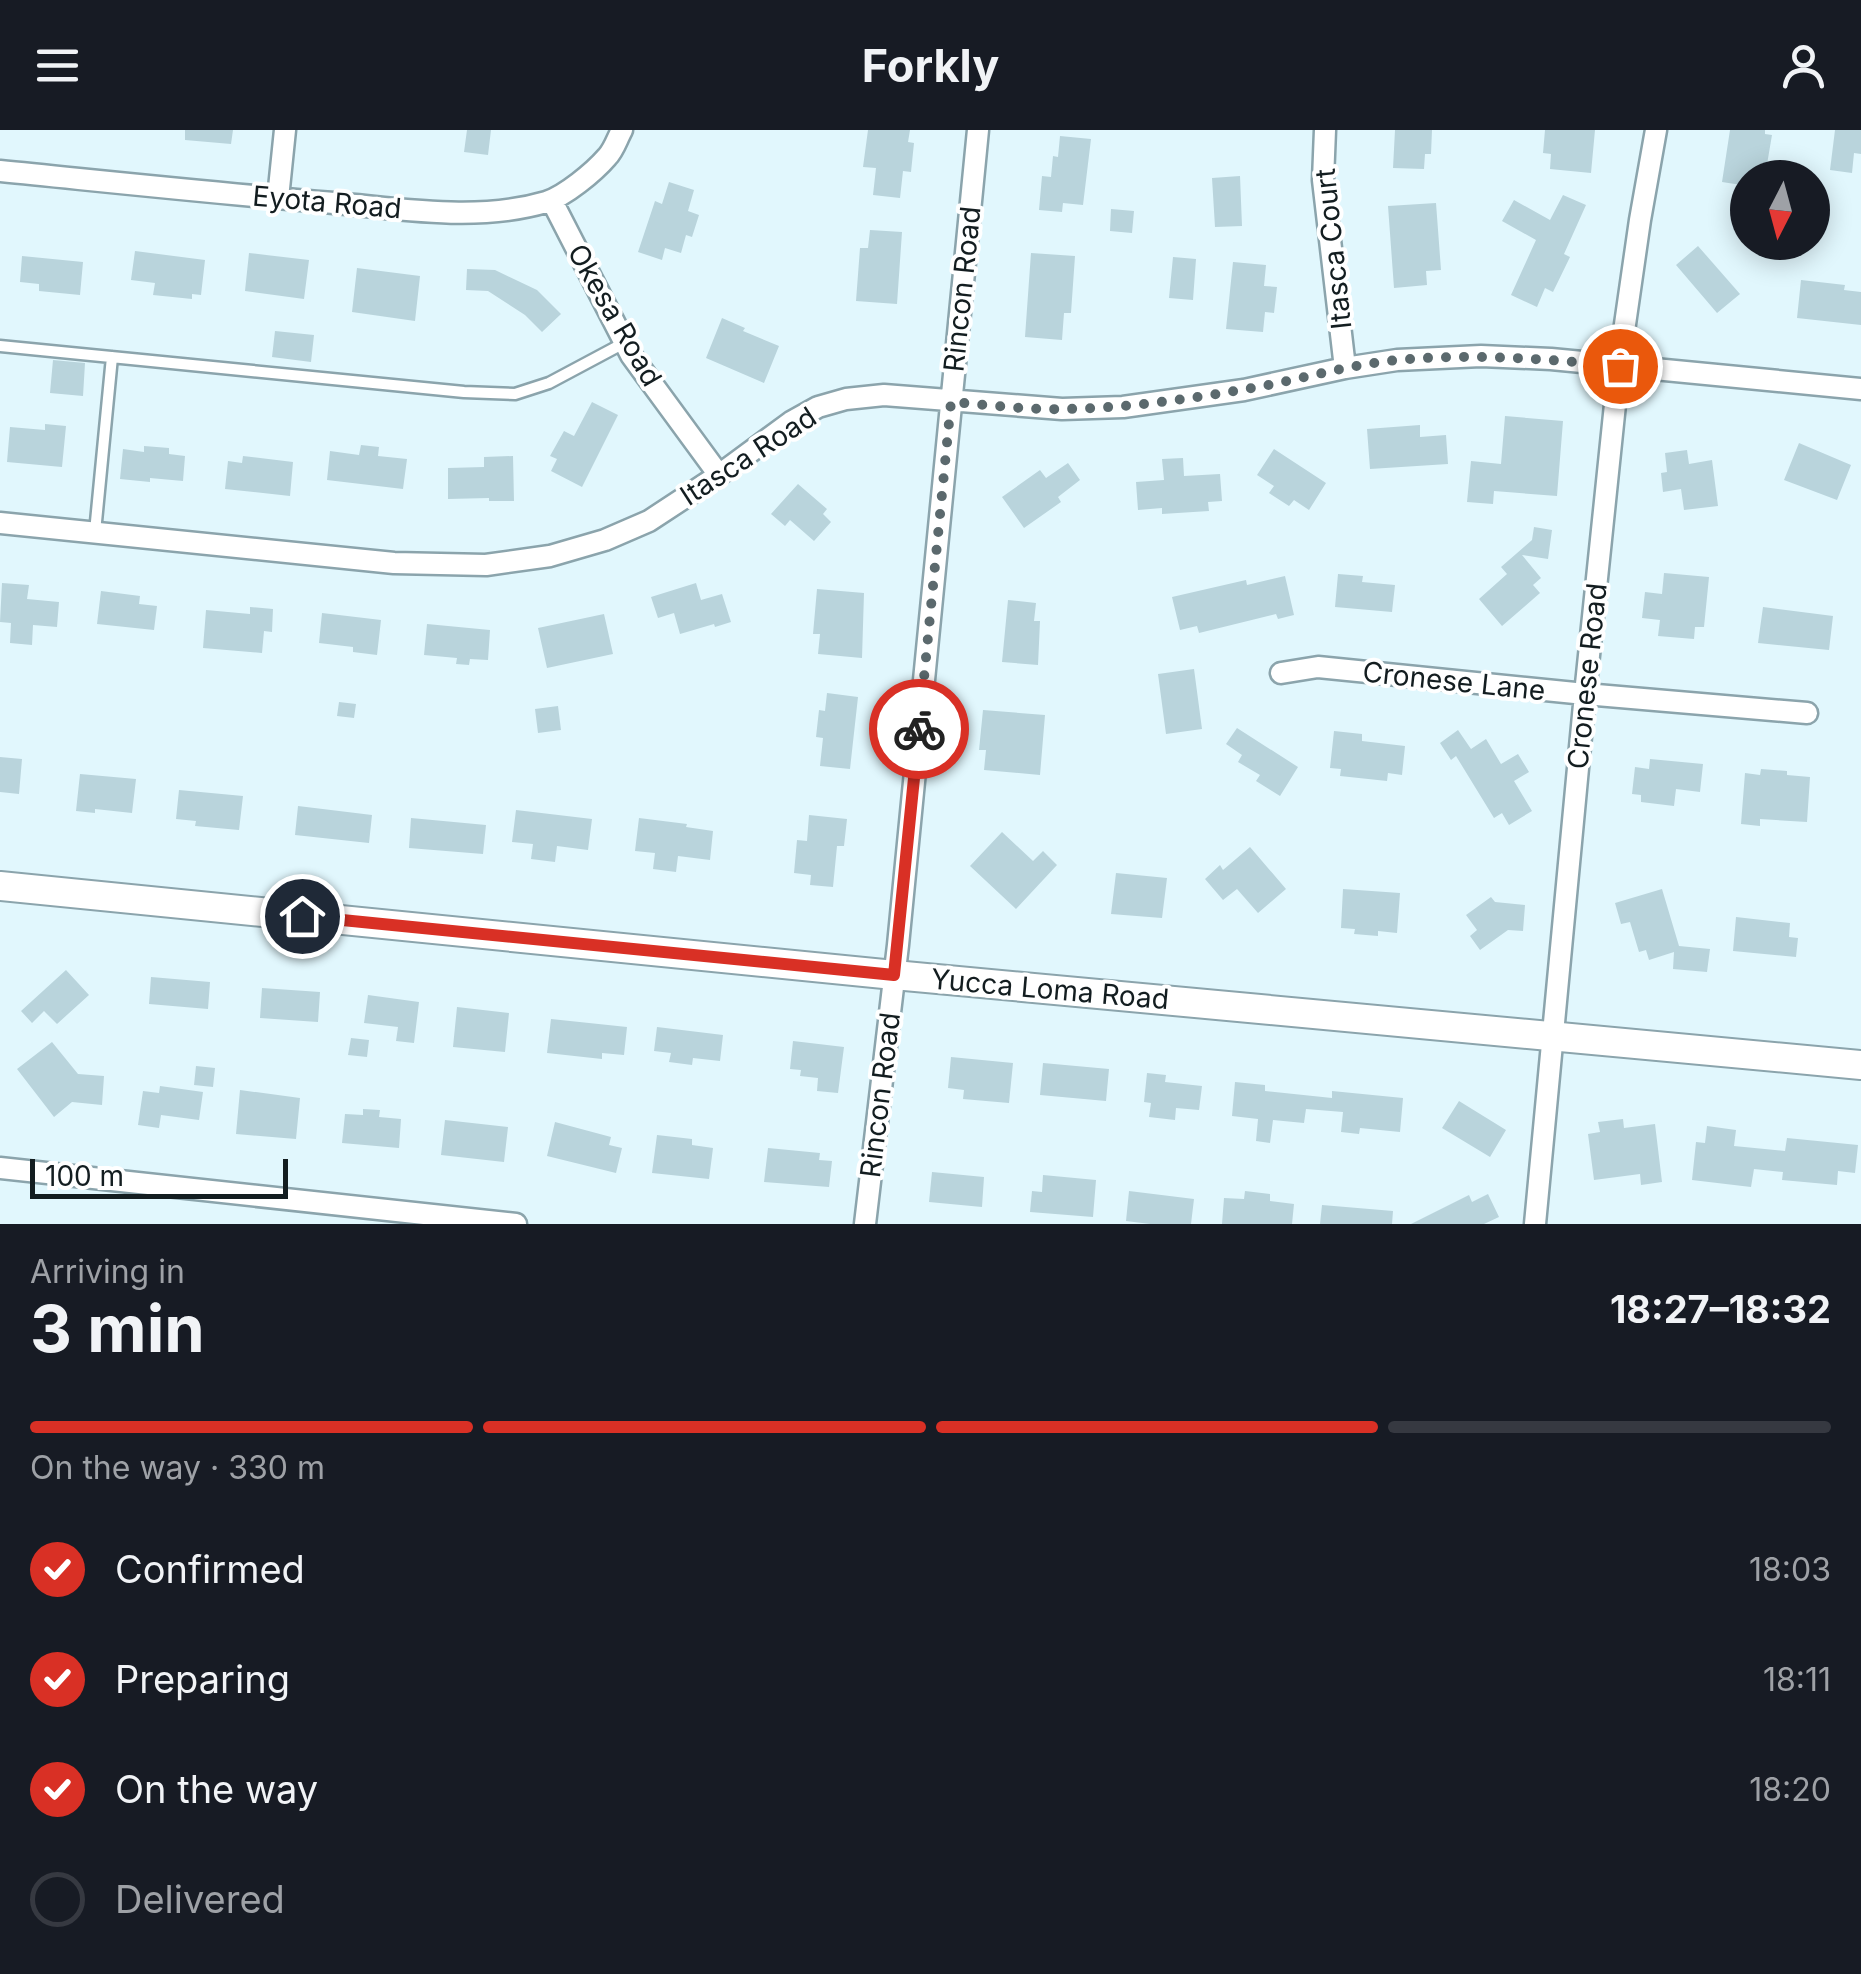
<!DOCTYPE html>
<meta charset="utf-8">
<style>
:root{--surface:#171b24;--page:#242831;--text:#f1f3f6;--muted:#9ea1a6;--line:#363941;--accent:#d93025}
body{margin:0;font-family:Inter,sans-serif;background:var(--page);color:var(--text);height:100vh;display:flex;flex-direction:column;font-size:38px;white-space:nowrap}
*{box-sizing:border-box;margin:0}
p{font-size:32px;color:var(--muted)}
.icon{flex:none;width:55px;height:55px;fill:none;stroke:currentColor;stroke-width:2;stroke-linecap:round;stroke-linejoin:round}
.map{position:relative;height:1094px;overflow:hidden}
.drawer{display:flex;flex-direction:column;background:var(--surface);flex:1}
.drawer>*{flex:none}
.needle{width:65px;rotate:186deg}
.buttons{position:absolute;left:1730px;top:30px;display:grid;gap:20px}
.buttons a{display:grid;place-items:center;width:100px;height:100px;border-radius:50%;background:var(--surface);box-shadow:0 5px 25px #0003;font-size:50px}
.scale{position:absolute;left:30px;bottom:25px;width:258px;box-sizing:border-box;padding-left:10px;border:5px solid #131d20;border-top:0;font-size:28px;line-height:35px;white-space:nowrap;color:#131d20;-webkit-text-stroke:8px #fff;paint-order:stroke}
.pin{position:absolute;display:grid;place-items:center;width:85px;height:85px;color:#fff;margin:-42px;border:5px solid #fff;border-radius:50%;box-shadow:0 2px 10px #0007}
.courier{position:absolute;display:grid;place-items:center;width:100px;height:100px;margin:-50px;border:8px solid #d93025;border-radius:50%;background:#fff;color:#222;box-shadow:0 2px 12px #0007}
.overview em{font-style:normal;font-weight:700}
.overview div{display:flex;flex-direction:column-reverse}
.overview{display:flex;align-items:center;justify-content:space-between;height:170px;padding:0 30px}
h1{font-size:65px;font-weight:700;line-height:75px}
.bar{display:grid;grid-template-columns:repeat(4,1fr);gap:15px 10px;align-content:center;height:120px;padding:0 30px}
.bar i{height:12px;border-radius:8px;background:var(--line)}
.bar .selected{background:var(--accent)}
.bar p{grid-column:span 4}
ol{padding:0 30px;list-style:none}
li{display:flex;align-items:center;gap:30px;height:110px}
li p{margin-inline-start:auto}
li .icon{padding:10px;border-radius:50%;background:var(--accent);color:#fff;stroke-width:4}
li:last-child{color:var(--muted)}
li i{width:55px;height:55px;border:5px solid var(--line);border-radius:50%}
header{display:flex;justify-content:space-between;align-items:center;height:130px;padding:0 30px;background:var(--surface);font-size:45px;font-weight:700}
.map>svg:first-child{display:block}
</style>
<header><svg class="icon" aria-label="menu" viewBox="0 0 24 24"><path d="M4 6h16M4 12h16M4 18h16"/></svg>Forkly<svg class="icon" aria-label="person" viewBox="0 0 24 24"><circle cx="12" cy="8" r="4"/><path d="M4 21q1-7 8-7t8 7"/></svg></header>
<div class="map">
<svg width="1861" height="1094" viewBox="0 0 1861 1094">
<rect width="100%" height="100%" fill="#e1f7fd"/>
<path fill="#b9d4dc" d="M 185,0 L 233,0 L 231,14 L 185,10 Z
M 467,0 L 491,0 L 488,25 L 464,22 Z
M 868,0 L 910,0 L 908,12 L 914,13 L 911,42 L 903,41 L 900,68 L 873,65 L 876,38 L 863,37 Z
M 1395,0 L 1432,0 L 1431,24 L 1425,24 L 1424,39 L 1393,38 Z
M 1545,0 L 1595,0 L 1591,43 L 1550,39 L 1551,24 L 1543,23 Z
M 1730,0 L 1765,0 L 1765,4 L 1772,5 L 1765,46 L 1754,44 L 1753,48 L 1748,48 L 1748,56 L 1722,52 Z
M 1835,0 L 1861,0 L 1861,24 L 1854,23 L 1852,43 L 1830,40 Z
M 1060,6 L 1091,9 L 1083,75 L 1063,73 L 1062,82 L 1039,80 L 1042,46 L 1051,47 L 1053,26 L 1058,27 Z
M 1240,46 L 1242,96 L 1215,97 L 1212,48 Z
M 669,52 L 694,60 L 688,81 L 699,85 L 692,107 L 686,105 L 681,123 L 665,118 L 662,130 L 638,122 L 655,71 L 662,74 Z
M 1563,65 L 1586,75 L 1564,124 L 1570,127 L 1553,162 L 1545,158 L 1537,177 L 1511,165 L 1536,110 L 1502,91 L 1514,70 L 1550,90 Z
M 1436,73 L 1441,140 L 1426,141 L 1427,155 L 1394,158 L 1388,76 Z
M 1111,79 L 1134,81 L 1132,103 L 1110,101 Z
M 870,100 L 902,102 L 897,174 L 856,171 L 860,118 L 868,118 Z
M 1698,116 L 1740,164 L 1717,183 L 1676,135 Z
M 135,121 L 205,130 L 201,165 L 192,164 L 192,169 L 153,165 L 155,153 L 131,150 Z
M 249,123 L 309,130 L 304,169 L 245,161 Z
M 1031,123 L 1075,126 L 1071,183 L 1064,183 L 1062,210 L 1025,207 Z
M 22,126 L 83,132 L 80,165 L 39,161 L 39,154 L 20,152 Z
M 1173,127 L 1196,129 L 1193,170 L 1169,168 Z
M 1233,132 L 1266,135 L 1264,156 L 1277,157 L 1274,183 L 1265,182 L 1263,202 L 1226,199 Z
M 357,138 L 420,146 L 415,191 L 352,182 Z
M 467,139 L 495,140 L 537,160 L 561,184 L 542,202 L 525,185 L 488,161 L 466,160 Z
M 1801,150 L 1845,155 L 1844,160 L 1861,162 L 1861,195 L 1797,188 Z
M 722,188 L 745,198 L 743,201 L 779,216 L 764,253 L 706,228 Z
M 275,201 L 314,205 L 311,232 L 272,227 Z
M 53,230 L 85,233 L 83,266 L 50,263 Z
M 592,272 L 618,285 L 582,357 L 551,341 L 557,329 L 550,326 L 564,301 L 574,306 Z
M 1505,286 L 1563,291 L 1557,366 L 1494,361 L 1493,374 L 1467,372 L 1471,331 L 1501,334 Z
M 45,294 L 66,296 L 62,337 L 7,332 L 10,297 L 45,300 Z
M 1420,295 L 1420,307 L 1446,305 L 1448,334 L 1370,339 L 1367,299 Z
M 1799,313 L 1851,335 L 1837,370 L 1784,350 Z
M 361,315 L 379,317 L 378,326 L 407,329 L 403,359 L 327,350 L 330,321 L 359,325 Z
M 144,316 L 169,318 L 169,324 L 185,326 L 183,351 L 150,348 L 150,352 L 120,349 L 123,319 L 144,322 Z
M 1274,319 L 1326,353 L 1309,380 L 1294,370 L 1289,376 L 1269,363 L 1274,356 L 1257,345 Z
M 1687,320 L 1689,334 L 1712,330 L 1718,376 L 1684,380 L 1681,359 L 1663,362 L 1661,343 L 1667,342 L 1665,323 Z
M 243,326 L 293,332 L 290,366 L 225,359 L 228,331 L 242,333 Z
M 513,326 L 514,371 L 489,371 L 489,368 L 448,369 L 448,338 L 484,337 L 484,327 Z
M 1183,328 L 1184,346 L 1220,344 L 1222,371 L 1208,372 L 1209,381 L 1162,384 L 1162,378 L 1138,380 L 1136,352 L 1164,350 L 1162,329 Z
M 1068,333 L 1080,350 L 1058,367 L 1061,372 L 1024,398 L 1002,367 L 1040,340 L 1046,348 Z
M 798,354 L 827,379 L 823,384 L 831,392 L 814,411 L 790,390 L 785,396 L 771,384 Z
M 1534,397 L 1552,400 L 1548,429 L 1522,425 L 1541,448 L 1533,455 L 1540,463 L 1502,496 L 1479,469 L 1507,444 L 1501,437 L 1532,410 Z
M 1664,443 L 1709,447 L 1704,497 L 1695,497 L 1694,509 L 1658,506 L 1660,490 L 1642,488 L 1645,462 L 1662,464 Z
M 1338,444 L 1363,446 L 1362,452 L 1395,455 L 1392,482 L 1335,477 Z
M 1285,446 L 1294,485 L 1278,489 L 1276,484 L 1199,503 L 1197,496 L 1180,500 L 1172,467 L 1246,450 L 1247,455 Z
M 2,453 L 29,455 L 27,469 L 59,472 L 57,497 L 33,495 L 32,515 L 10,513 L 11,493 L 0,492 Z
M 696,453 L 701,470 L 722,464 L 731,492 L 715,497 L 714,494 L 680,504 L 674,483 L 658,488 L 651,467 Z
M 817,459 L 864,463 L 862,528 L 818,524 L 820,504 L 813,504 Z
M 101,461 L 140,466 L 139,474 L 157,476 L 154,500 L 97,494 Z
M 1008,470 L 1036,473 L 1034,491 L 1040,491 L 1038,535 L 1002,532 Z
M 250,477 L 273,479 L 272,502 L 264,501 L 262,523 L 203,518 L 206,480 L 250,484 Z
M 1763,477 L 1833,486 L 1829,520 L 1758,513 Z
M 322,483 L 381,490 L 377,525 L 353,522 L 353,517 L 319,513 Z
M 604,484 L 613,524 L 547,538 L 538,498 Z
M 427,494 L 490,500 L 488,530 L 470,529 L 469,535 L 456,534 L 457,528 L 424,525 Z
M 1194,539 L 1202,599 L 1166,604 L 1158,544 Z
M 827,563 L 858,567 L 850,639 L 820,636 L 823,608 L 816,607 L 819,580 L 825,581 Z
M 339,572 L 356,574 L 354,588 L 337,586 Z
M 558,576 L 561,600 L 538,603 L 535,579 Z
M 983,580 L 1045,585 L 1040,645 L 984,640 L 986,620 L 979,620 Z
M 1237,598 L 1298,637 L 1280,666 L 1256,651 L 1260,645 L 1238,632 L 1242,625 L 1226,614 Z
M 1458,600 L 1471,619 L 1486,609 L 1501,634 L 1518,624 L 1529,642 L 1514,651 L 1532,681 L 1509,695 L 1502,683 L 1494,688 L 1456,626 L 1451,630 L 1440,613 Z
M 1334,601 L 1362,604 L 1362,611 L 1405,616 L 1402,645 L 1388,643 L 1387,651 L 1340,646 L 1341,639 L 1330,638 Z
M 0,627 L 22,629 L 19,664 L 0,662 Z
M 1650,629 L 1703,634 L 1700,662 L 1676,659 L 1674,676 L 1641,672 L 1641,665 L 1632,664 L 1635,637 L 1649,639 Z
M 1761,639 L 1787,641 L 1787,645 L 1810,647 L 1807,692 L 1760,689 L 1760,696 L 1741,694 L 1745,643 L 1760,645 Z
M 80,644 L 136,649 L 132,683 L 95,679 L 95,683 L 76,681 Z
M 179,660 L 243,666 L 239,700 L 195,696 L 196,691 L 176,689 Z
M 298,676 L 372,685 L 369,713 L 295,705 Z
M 516,680 L 592,689 L 588,720 L 557,716 L 555,732 L 531,729 L 533,714 L 512,712 Z
M 809,685 L 847,689 L 844,716 L 837,716 L 833,757 L 810,755 L 811,745 L 794,743 L 797,710 L 807,711 Z
M 411,688 L 486,695 L 483,724 L 409,718 Z
M 639,688 L 687,694 L 686,697 L 713,701 L 710,730 L 678,726 L 676,742 L 653,739 L 655,723 L 635,721 Z
M 1002,702 L 1033,731 L 1043,721 L 1057,735 L 1016,779 L 970,736 Z
M 1250,717 L 1286,759 L 1258,783 L 1237,759 L 1223,770 L 1205,749 L 1220,735 L 1223,740 Z
M 1116,743 L 1167,748 L 1162,788 L 1111,784 Z
M 1343,759 L 1400,763 L 1397,803 L 1378,801 L 1378,806 L 1354,804 L 1355,799 L 1341,798 Z
M 1662,759 L 1679,816 L 1710,819 L 1707,842 L 1673,839 L 1674,822 L 1649,830 L 1646,820 L 1639,822 L 1630,792 L 1621,794 L 1615,773 Z
M 1491,767 L 1495,772 L 1525,775 L 1523,801 L 1508,800 L 1480,820 L 1470,806 L 1477,800 L 1466,785 Z
M 1736,787 L 1790,793 L 1789,807 L 1798,808 L 1796,827 L 1733,821 Z
M 66,840 L 89,865 L 57,894 L 44,881 L 32,893 L 21,881 Z
M 151,847 L 210,852 L 208,879 L 149,874 Z
M 262,858 L 320,862 L 318,892 L 260,888 Z
M 368,865 L 419,872 L 414,913 L 396,911 L 398,897 L 364,893 Z
M 457,877 L 509,883 L 505,922 L 453,917 Z
M 551,889 L 627,897 L 624,925 L 602,923 L 602,929 L 547,923 Z
M 657,897 L 723,905 L 720,931 L 693,928 L 692,935 L 669,932 L 671,923 L 654,921 Z
M 351,908 L 369,910 L 367,927 L 348,925 Z
M 793,911 L 844,917 L 838,963 L 817,961 L 818,948 L 800,946 L 801,940 L 790,939 Z
M 52,912 L 78,944 L 104,946 L 102,975 L 72,972 L 54,987 L 17,939 Z
M 951,927 L 1013,933 L 1009,973 L 963,969 L 964,960 L 948,958 Z
M 1043,933 L 1109,939 L 1106,971 L 1040,965 Z
M 196,936 L 215,938 L 213,957 L 194,955 Z
M 1147,943 L 1166,945 L 1165,952 L 1202,956 L 1199,980 L 1176,978 L 1175,990 L 1149,987 L 1151,973 L 1144,972 Z
M 1235,952 L 1265,955 L 1265,961 L 1332,968 L 1332,961 L 1403,968 L 1400,1002 L 1360,998 L 1359,1004 L 1341,1002 L 1343,982 L 1306,979 L 1304,993 L 1273,990 L 1270,1013 L 1256,1011 L 1258,989 L 1232,986 Z
M 160,956 L 203,962 L 199,990 L 161,985 L 159,998 L 138,995 L 143,961 L 159,963 Z
M 240,960 L 300,968 L 296,1009 L 236,1004 Z
M 1459,971 L 1506,1000 L 1490,1027 L 1442,998 Z
M 363,979 L 380,980 L 379,987 L 401,989 L 399,1018 L 342,1013 L 345,984 L 363,985 Z
M 1623,989 L 1624,998 L 1655,994 L 1662,1052 L 1641,1055 L 1640,1044 L 1594,1050 L 1588,1004 L 1600,1002 L 1598,992 Z
M 445,990 L 508,997 L 504,1032 L 441,1025 Z
M 555,992 L 611,1007 L 609,1015 L 622,1018 L 616,1043 L 547,1026 Z
M 1707,996 L 1736,1000 L 1734,1016 L 1785,1021 L 1787,1008 L 1858,1015 L 1855,1043 L 1838,1041 L 1837,1055 L 1782,1050 L 1783,1042 L 1754,1039 L 1751,1057 L 1692,1050 L 1696,1012 L 1705,1013 Z
M 657,1005 L 692,1009 L 692,1015 L 713,1018 L 709,1049 L 652,1043 Z
M 768,1018 L 820,1023 L 819,1030 L 832,1031 L 829,1057 L 764,1052 Z
M 932,1042 L 984,1047 L 982,1077 L 929,1072 Z
M 1043,1045 L 1096,1050 L 1093,1087 L 1030,1082 L 1032,1061 L 1042,1062 Z
M 1129,1061 L 1194,1069 L 1191,1094 L 1150,1094 L 1126,1091 Z
M 1245,1061 L 1270,1064 L 1270,1071 L 1294,1074 L 1292,1094 L 1222,1094 L 1224,1068 L 1244,1069 Z
M 1488,1064 L 1499,1087 L 1484,1094 L 1411,1094 L 1469,1065 L 1472,1072 Z
M 1322,1075 L 1393,1081 L 1392,1094 L 1320,1094 Z"/>
<g fill="none" stroke-linecap="round" stroke-linejoin="round">
<g stroke="#8ba4ac" stroke-width="15">
<path id="lane" d="M 0,216 L 464,262 L 515,264 L 549,253 L 624,213
M 95,402 L 112,227"/>
</g>
<g stroke="#8ba4ac" stroke-width="25">
<path id="street" d="M 1325,0 L 1323,50 L 1345,238
M 0,41 C 111,52 223,64 334,73 C 404,79 478,92 546,72 C 565,66 594,42 607,27 C 614,20 617,9 622,0
M 278,68 L 285,0
M 552,71 L 631,225 L 719,345
M 0,393 L 394,433 L 486,435 L 550,426 L 605,410 L 649,391 L 719,345 L 791,292 L 818,277 L 846,269 L 884,265 L 1062,279 L 1123,277 L 1244,260 L 1345,238 L 1397,230 L 1481,226 L 1551,229 L 1861,259
M 1281,543 L 1318,537 L 1585,564 L 1807,583
M 0,1038 L 516,1094
M 865,1094 L 898,815 L 978,0
M 1535,1094 L 1585,564 L 1619,236 L 1640,90 L 1656,0"/>
</g>
<g stroke="#8ba4ac" stroke-width="32">
<path id="secondary" d="M 0,756 L 894,845 L 1861,935"/>
</g>
<use href="#lane" stroke="#fff" stroke-width="10"/>
<use href="#street" stroke="#fff" stroke-width="20"/>
<use href="#secondary" stroke="#fff" stroke-width="28"/>
</g>
<g fill="none" stroke-linecap="round" stroke-linejoin="round">
<path stroke="#5b696d" stroke-width="10" stroke-dasharray="0 18" d="M 919,599 L 951,272 C 989,275 1028,280 1066,279 C 1124,278 1183,270 1240,260 C 1293,252 1345,235 1398,230 C 1473,223 1545,229 1620,236"/>
<path stroke="#d93025" stroke-width="12" d="M 302,786 L 894,845 L 919,599"/>
</g>
<g text-anchor="middle" dominant-baseline="central" stroke-width="8" stroke-linejoin="round" paint-order="stroke">
<g font-size="28" fill="#131d20" stroke="#fff">
<text transform="translate(327 72) rotate(5)">Eyota Road</text>
<text transform="translate(1333 119) rotate(-96)">Itasca Court</text>
<text transform="translate(962 159) rotate(-84)">Rincon Road</text>
<text transform="translate(615 185) rotate(60)">Okesa Road</text>
<text transform="translate(748 326) rotate(-33)">Itasca Road</text>
<text transform="translate(1587 546) rotate(-84)">Cronese Road</text>
<text transform="translate(1454 551) rotate(6)">Cronese Lane</text>
<text transform="translate(1050 859) rotate(5)">Yucca Loma Road</text>
<text transform="translate(880 965) rotate(-83)">Rincon Road</text>
</g>
</g>
</svg>
<div class="buttons">
<a><svg class="needle" viewBox="-14 -14 28 28"><path d="M0-13l5 13h-10z" fill="#e53935"/><path d="M0 13l5-13h-10z" fill="#9ea1a6"/></svg></a>
</div>
<div class="scale">100 m</div>
<div class="pin" style="left:1620px;top:236px;background:#ea580c"><svg class="icon" aria-label="bag" viewBox="0 0 24 24"><path d="M5 8h14l-1 12H6zM9 8a3 3 0 0 1 6 0"/></svg></div>
<div class="pin" style="left:302px;top:786px;background:#1f2937"><svg class="icon" aria-label="home" viewBox="0 0 24 24"><path d="M3 11l9-7 9 7M6 9v11h12V9"/></svg></div>
<div class="courier" style="left:919px;top:599px"><svg class="icon" aria-label="bike" viewBox="0 0 24 24"><circle cx="6" cy="16" r="4"/><circle cx="18" cy="16" r="4"/><path d="M6 16l4-8h5l3 8M10 8l3 8H6M13 5h3"/></svg></div>
</div>
<section class="drawer">
<div class="overview"><div><h1>3 min</h1><p>Arriving in</p></div><em>18:27–18:32</em></div>
<div class="bar"><i class="selected"></i><i class="selected"></i><i class="selected"></i><i></i><p>On the way · 330 m</p></div>
<ol>
<li><svg class="icon" aria-label="check" viewBox="0 0 24 24"><path d="M5 12l5 5 9-10"/></svg>Confirmed<p>18:03</p></li>
<li><svg class="icon" aria-label="check" viewBox="0 0 24 24"><path d="M5 12l5 5 9-10"/></svg>Preparing<p>18:11</p></li>
<li><svg class="icon" aria-label="check" viewBox="0 0 24 24"><path d="M5 12l5 5 9-10"/></svg>On the way<p>18:20</p></li>
<li><i></i>Delivered</li>
</ol>
</section>
